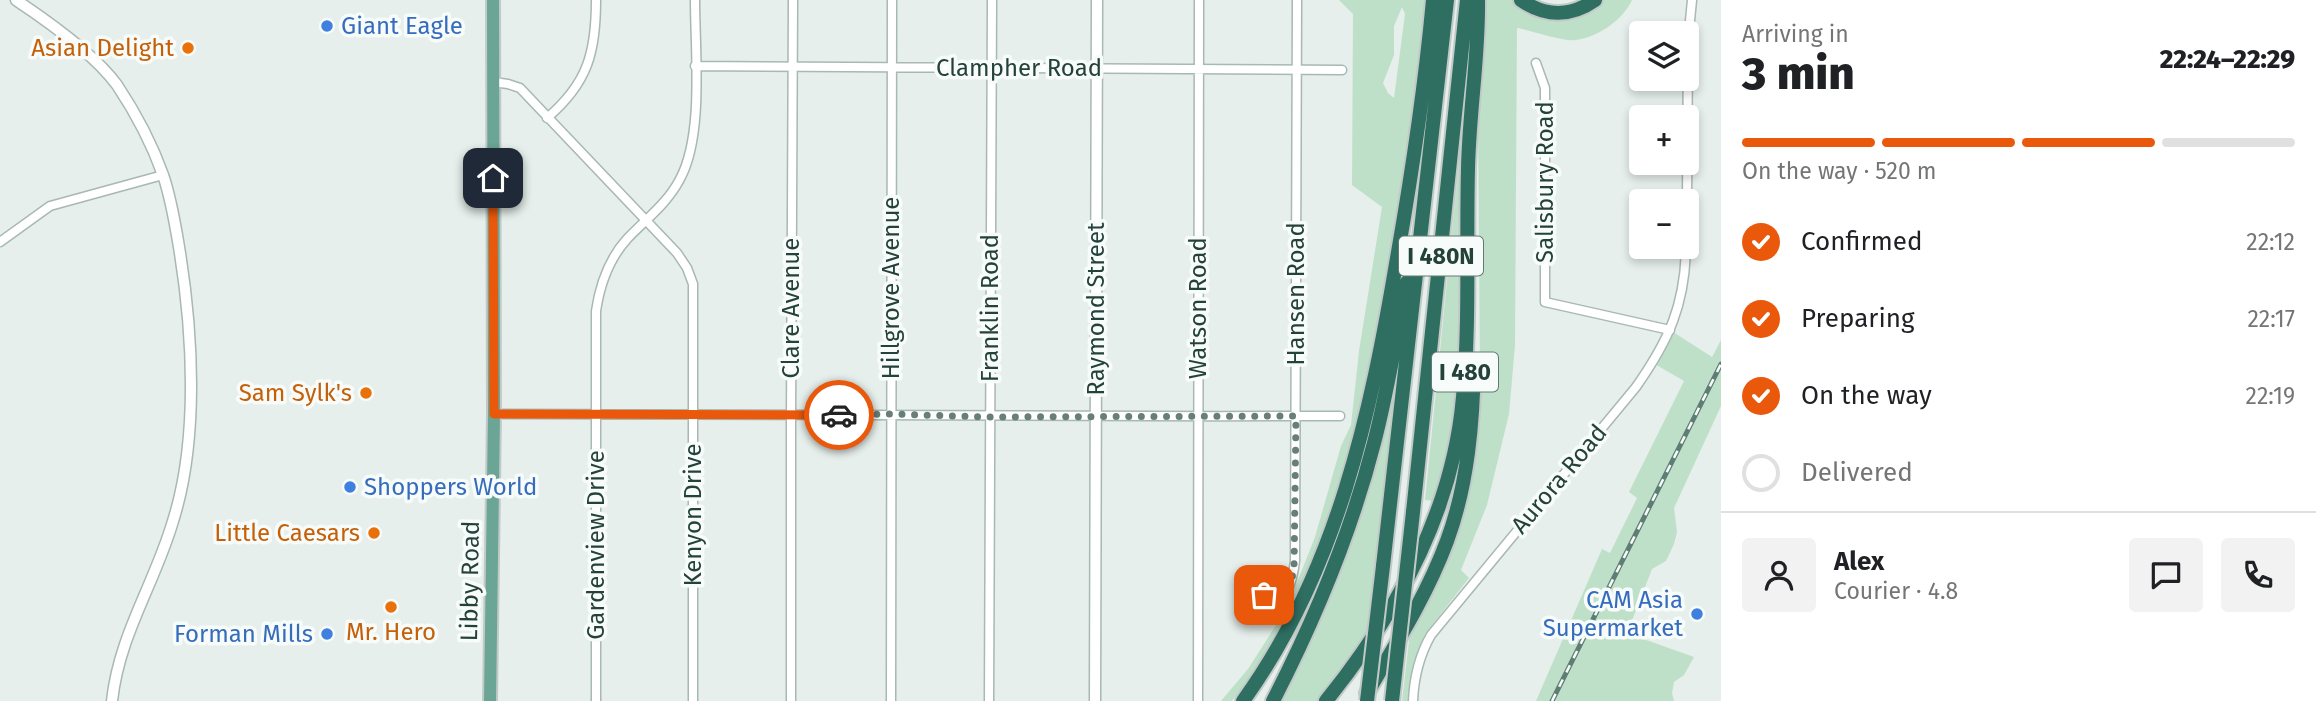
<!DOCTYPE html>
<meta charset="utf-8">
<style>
:root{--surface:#fff;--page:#f2f2f2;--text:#202124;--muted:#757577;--line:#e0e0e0;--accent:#ea580c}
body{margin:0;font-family:"Fira Sans",sans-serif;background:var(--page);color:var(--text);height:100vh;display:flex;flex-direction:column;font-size:26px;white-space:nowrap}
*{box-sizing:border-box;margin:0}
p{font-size:23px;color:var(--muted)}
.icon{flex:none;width:38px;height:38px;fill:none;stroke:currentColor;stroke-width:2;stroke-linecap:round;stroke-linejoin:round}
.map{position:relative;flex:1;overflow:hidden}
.panel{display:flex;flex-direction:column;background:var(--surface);width:595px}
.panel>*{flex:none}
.controls{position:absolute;left:1629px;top:21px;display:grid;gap:14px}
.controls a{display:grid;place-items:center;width:70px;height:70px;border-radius:7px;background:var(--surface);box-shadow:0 4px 10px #0003;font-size:35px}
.pin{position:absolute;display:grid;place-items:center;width:60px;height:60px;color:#fff;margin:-30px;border-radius:14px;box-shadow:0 4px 10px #0006}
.courier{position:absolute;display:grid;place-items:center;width:70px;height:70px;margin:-35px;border:5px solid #ea580c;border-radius:50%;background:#fff;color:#222;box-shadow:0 2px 9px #0007}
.overview em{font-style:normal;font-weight:800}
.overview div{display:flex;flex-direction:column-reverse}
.overview{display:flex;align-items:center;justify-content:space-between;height:119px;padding:0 21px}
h1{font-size:46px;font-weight:800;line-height:52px}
.bar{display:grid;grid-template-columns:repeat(4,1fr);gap:10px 7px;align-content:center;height:84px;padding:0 21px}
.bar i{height:9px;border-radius:5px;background:var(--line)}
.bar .active{background:var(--accent)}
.bar p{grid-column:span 4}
.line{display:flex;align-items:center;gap:18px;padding:0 21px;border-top:2px solid var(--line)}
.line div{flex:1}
.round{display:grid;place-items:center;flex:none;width:74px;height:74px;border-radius:7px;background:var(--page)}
ol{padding:0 21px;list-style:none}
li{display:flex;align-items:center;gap:21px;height:77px}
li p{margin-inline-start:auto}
li .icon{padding:7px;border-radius:50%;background:var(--accent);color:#fff;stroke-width:4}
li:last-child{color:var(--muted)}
li i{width:38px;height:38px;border:4px solid var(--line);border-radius:50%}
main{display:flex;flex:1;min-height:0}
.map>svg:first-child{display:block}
</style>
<main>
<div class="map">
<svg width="1721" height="701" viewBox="0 0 1721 701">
<rect width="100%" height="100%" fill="#e6efeb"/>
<path fill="#bfe0c8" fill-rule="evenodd" d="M 1339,0 L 1427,0 C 1416,92 1404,181 1388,273 C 1368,388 1342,524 1282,626 C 1267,652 1250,677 1232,701 L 1221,701 L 1248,669 L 1287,608 L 1315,537 L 1341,446 L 1351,425 L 1359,351 L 1382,207 L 1352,185 L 1353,14 ZM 1402,7 L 1405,14 L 1394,98 L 1388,93 L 1383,83 L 1394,55 L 1394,26 Z
M 1487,0 L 1518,0 L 1541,15 L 1600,0 L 1632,0 C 1623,20 1598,37 1576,40 C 1563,42 1531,30 1517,28 L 1515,345 L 1509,414 L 1487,505 L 1461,570 L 1469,578 L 1425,634 L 1413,671 L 1409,701 L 1402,701 L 1411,624 L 1442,567 L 1480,368 L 1478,120 Z
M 1459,161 L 1464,161 C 1463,208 1462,254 1461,301 C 1460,368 1459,438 1433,501 L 1425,500 Z
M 1670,330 L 1712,357 L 1721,340 L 1721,406 L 1674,508 L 1677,532 L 1674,544 L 1666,561 L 1652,569 L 1631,623 L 1635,636 L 1694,657 L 1684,675 L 1674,682 L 1672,693 L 1674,701 L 1536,701 L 1602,549 L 1610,553 L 1637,498 L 1629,492 L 1684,381 L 1653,363 Z
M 1396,384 L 1366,640 L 1318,701 L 1281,701 C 1333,601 1365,492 1396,384 Z"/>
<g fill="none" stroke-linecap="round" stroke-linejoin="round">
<g stroke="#a8b8b2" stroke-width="11">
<path id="minor" d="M 1536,63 L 1545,88 L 1545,302 L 1670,330
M 695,66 L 1342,70
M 493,82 L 508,84 L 520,88 L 677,253 L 687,268 L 693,284 L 693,701
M 547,118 C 588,83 596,52 596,0
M 1687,201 L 1688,41 L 1692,0
M 0,242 L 50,206 L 163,175
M 494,414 C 776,414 1058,417 1340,416
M 1289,587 L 1277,594 L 1260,596 L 1255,604 L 1257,614 L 1267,617 C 1285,610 1293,578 1295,561 L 1297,0
M 596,701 L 596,311 C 600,284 609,259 627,239 C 646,219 667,204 680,179 C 704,135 695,51 695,0
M 791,701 L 791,420 L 793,0
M 891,701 L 892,0
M 989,701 L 992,0
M 1198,701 L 1199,0
M 1413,701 C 1414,677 1419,656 1431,635 L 1636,387 C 1669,340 1685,305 1686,247"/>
</g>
<g stroke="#a8b8b2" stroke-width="13">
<path id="tertiary" d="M 16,0 C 46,20 96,56 117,85 C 135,112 152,144 163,175 C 171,198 175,223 179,247 C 193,332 199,439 173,521 C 155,583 119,635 112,701
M 1095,701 L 1097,0"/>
</g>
<g stroke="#c2cac8" stroke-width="16">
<path id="primary" d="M 490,701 L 494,414 L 493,0"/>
</g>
<g stroke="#c2cac8" stroke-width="18">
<path id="motorway" d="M 1521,0 C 1545,17 1571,17 1595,0
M 1413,512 L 1467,0
M 1383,566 L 1447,0
M 1367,693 C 1396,644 1427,595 1447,541 C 1468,484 1473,422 1474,362
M 1243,701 C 1337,571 1371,413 1397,258 C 1412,173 1425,86 1433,0
M 1273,701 C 1315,619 1351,533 1374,443 C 1388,390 1396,336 1407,282
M 1326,701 C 1397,613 1453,511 1463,397 C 1470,321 1466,245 1468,169 C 1469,113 1479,55 1478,0"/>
</g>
<use href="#minor" stroke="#fff" stroke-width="8"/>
<use href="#tertiary" stroke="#fff" stroke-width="10"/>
<use href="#primary" stroke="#6aa596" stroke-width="12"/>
<use href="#motorway" stroke="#2f6f62" stroke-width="14"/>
<g stroke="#5f7d75" stroke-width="5">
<path id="rail" d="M 1552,701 L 1721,364"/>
</g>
<use href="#rail" stroke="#f7fbf9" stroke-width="2.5" stroke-dasharray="8" stroke-linecap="butt"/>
<g stroke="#c2cac8" stroke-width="18" stroke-linecap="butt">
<path id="motorway-bridge" d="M 1367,701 L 1383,566
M 1392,701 L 1413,512"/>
</g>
<use href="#motorway-bridge" stroke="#2f6f62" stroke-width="14"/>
</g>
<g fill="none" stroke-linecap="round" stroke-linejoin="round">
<path stroke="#687f78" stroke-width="7" stroke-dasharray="0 12.6" d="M 839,415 L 891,414 L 986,417 L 1296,416 L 1294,571 L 1289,587 L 1277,594 L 1264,595"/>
<path stroke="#ea580c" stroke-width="9" d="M 493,178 L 494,414 L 839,415"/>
</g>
<g fill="#3f7fe0" stroke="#f7fbf9" stroke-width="2.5">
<circle cx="327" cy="26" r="7"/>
<circle cx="350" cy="487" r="7"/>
<circle cx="1697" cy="614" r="7"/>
<circle cx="327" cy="634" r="7"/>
</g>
<g fill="#e8710a" stroke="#f7fbf9" stroke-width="2.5">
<circle cx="188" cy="48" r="7"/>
<circle cx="366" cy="393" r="7"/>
<circle cx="374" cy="533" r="7"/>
<circle cx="391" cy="607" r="7"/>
</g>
<g text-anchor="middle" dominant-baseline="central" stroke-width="7" stroke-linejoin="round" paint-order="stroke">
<g fill="#f7fbf9" stroke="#637a73" stroke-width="2">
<rect x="1399" y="236.5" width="84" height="39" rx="5"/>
<rect x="1432" y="352.5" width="66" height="39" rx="5"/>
</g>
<g font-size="23" font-weight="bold" fill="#24423a">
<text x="1441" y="256">I 480N</text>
<text x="1465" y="372">I 480</text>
</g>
<g font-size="24" fill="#366cbe" stroke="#f7fbf9" text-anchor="start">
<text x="341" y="26">Giant Eagle</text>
<text x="364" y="487">Shoppers World</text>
<text x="1683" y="600" text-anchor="end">CAM Asia<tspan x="1683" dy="28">Supermarket</tspan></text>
<text x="313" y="634" text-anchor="end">Forman Mills</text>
</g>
<g font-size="24" fill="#c56008" stroke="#f7fbf9" text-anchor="end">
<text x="174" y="48">Asian Delight</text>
<text x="352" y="393">Sam Sylk's</text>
<text x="360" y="533">Little Caesars</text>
<text x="391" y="632" text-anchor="middle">Mr. Hero</text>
</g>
<g font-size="24" fill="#24423a" stroke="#f7fbf9">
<text x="1019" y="68">Clampher Road</text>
<text transform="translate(1545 182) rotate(-90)">Salisbury Road</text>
<text transform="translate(891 288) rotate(-90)">Hillgrove Avenue</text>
<text transform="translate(1296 294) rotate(-90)">Hansen Road</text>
<text transform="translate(791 308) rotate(-90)">Clare Avenue</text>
<text transform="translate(990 308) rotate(-90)">Franklin Road</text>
<text transform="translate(1198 308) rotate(-90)">Watson Road</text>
<text transform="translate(1096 309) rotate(-90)">Raymond Street</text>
<text transform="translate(1559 479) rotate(-50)">Aurora Road</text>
<text transform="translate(693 515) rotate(-90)">Kenyon Drive</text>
<text transform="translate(596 545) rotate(-90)">Gardenview Drive</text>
<text transform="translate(470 581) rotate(-89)">Libby Road</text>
</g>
</g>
</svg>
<div class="controls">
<a><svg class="icon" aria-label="layers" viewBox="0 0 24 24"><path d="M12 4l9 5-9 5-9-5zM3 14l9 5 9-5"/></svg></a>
<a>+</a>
<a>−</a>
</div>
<div class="pin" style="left:1264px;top:595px;background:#ea580c"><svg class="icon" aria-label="bag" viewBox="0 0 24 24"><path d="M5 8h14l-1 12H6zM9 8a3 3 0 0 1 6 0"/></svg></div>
<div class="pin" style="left:493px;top:178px;background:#1f2937"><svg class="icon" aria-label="home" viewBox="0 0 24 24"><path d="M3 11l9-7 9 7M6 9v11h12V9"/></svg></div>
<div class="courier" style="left:839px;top:415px"><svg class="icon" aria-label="car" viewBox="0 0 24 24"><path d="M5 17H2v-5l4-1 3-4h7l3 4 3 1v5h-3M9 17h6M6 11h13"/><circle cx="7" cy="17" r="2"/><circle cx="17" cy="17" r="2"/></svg></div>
</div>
<section class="panel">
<div class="overview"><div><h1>3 min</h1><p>Arriving in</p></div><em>22:24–22:29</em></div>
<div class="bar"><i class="active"></i><i class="active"></i><i class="active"></i><i></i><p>On the way · 520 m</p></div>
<ol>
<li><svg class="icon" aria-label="check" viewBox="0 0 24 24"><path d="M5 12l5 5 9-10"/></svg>Confirmed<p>22:12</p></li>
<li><svg class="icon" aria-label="check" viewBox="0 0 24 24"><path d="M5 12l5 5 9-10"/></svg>Preparing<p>22:17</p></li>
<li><svg class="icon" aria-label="check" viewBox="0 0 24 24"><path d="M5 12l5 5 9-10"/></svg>On the way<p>22:19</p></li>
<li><i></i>Delivered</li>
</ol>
<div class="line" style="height:126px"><a class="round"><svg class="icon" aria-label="person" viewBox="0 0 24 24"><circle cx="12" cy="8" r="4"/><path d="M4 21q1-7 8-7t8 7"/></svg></a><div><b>Alex</b><p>Courier · 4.8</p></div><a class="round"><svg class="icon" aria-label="chat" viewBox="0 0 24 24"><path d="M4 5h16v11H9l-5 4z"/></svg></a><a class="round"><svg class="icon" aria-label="phone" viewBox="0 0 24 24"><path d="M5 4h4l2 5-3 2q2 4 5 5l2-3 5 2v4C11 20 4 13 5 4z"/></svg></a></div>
</section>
</main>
